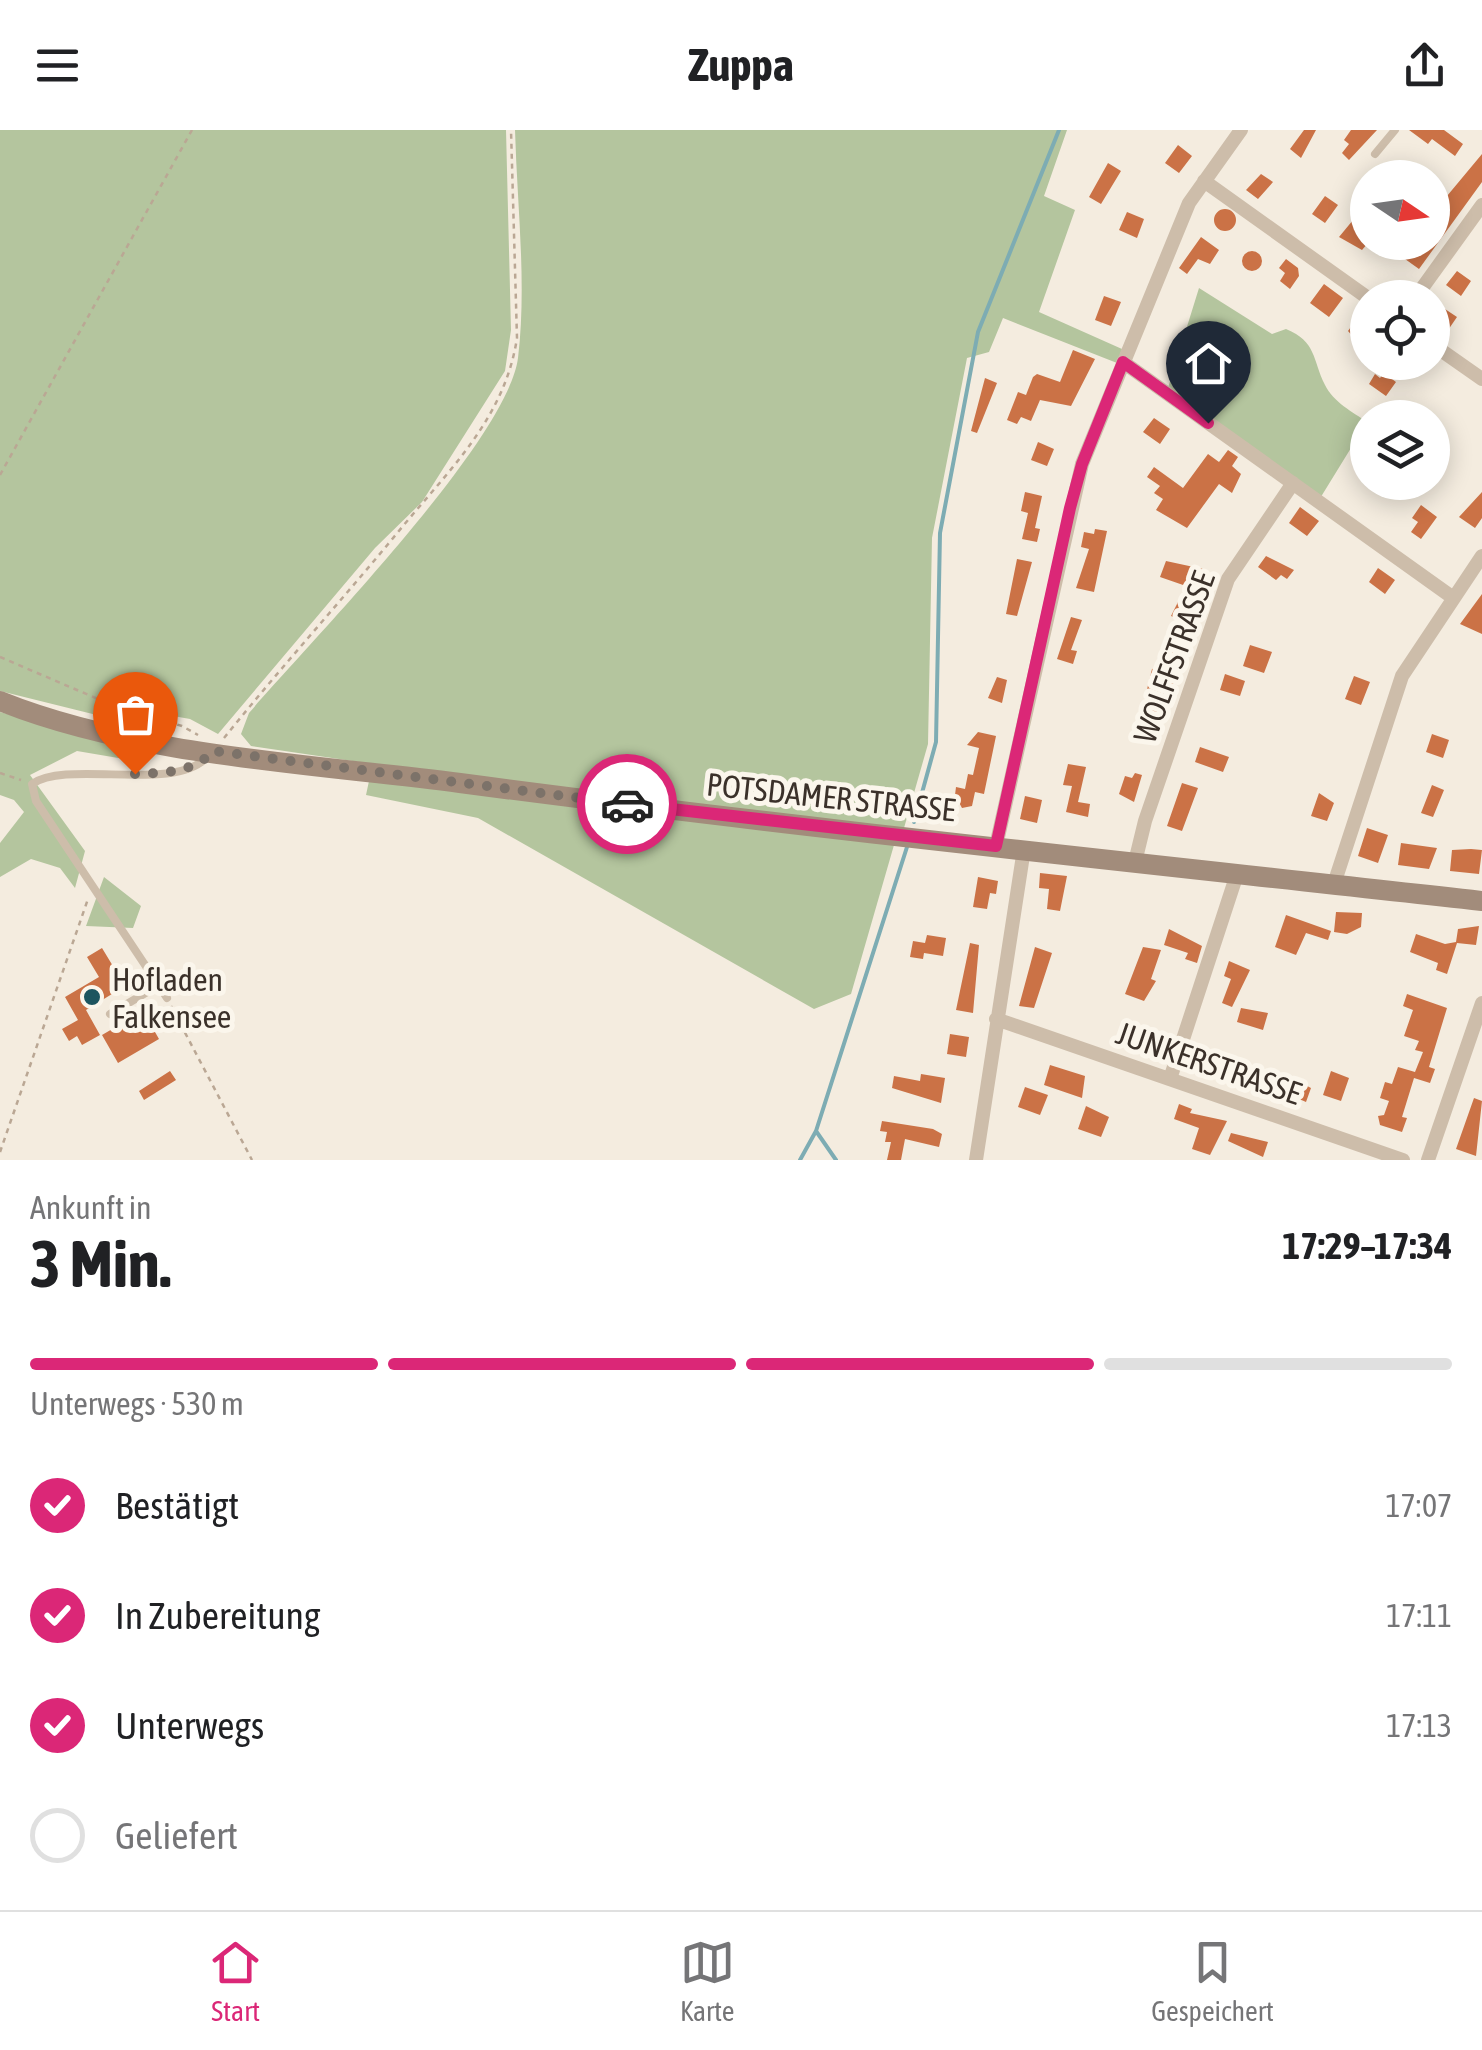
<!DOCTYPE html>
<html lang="de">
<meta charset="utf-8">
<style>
:root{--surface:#fff;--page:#f2f2f2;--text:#202124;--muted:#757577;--line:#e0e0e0;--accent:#db2777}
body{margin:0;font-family:"Asap Condensed",sans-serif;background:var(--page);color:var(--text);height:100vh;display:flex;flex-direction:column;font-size:38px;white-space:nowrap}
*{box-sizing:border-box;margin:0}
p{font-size:32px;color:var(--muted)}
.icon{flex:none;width:55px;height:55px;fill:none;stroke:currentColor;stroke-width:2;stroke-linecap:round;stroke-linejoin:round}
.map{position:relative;height:1030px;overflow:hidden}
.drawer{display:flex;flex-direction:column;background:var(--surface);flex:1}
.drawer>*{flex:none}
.needle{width:65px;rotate:103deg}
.fabs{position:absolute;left:1350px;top:30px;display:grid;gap:20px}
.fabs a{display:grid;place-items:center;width:100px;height:100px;border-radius:50%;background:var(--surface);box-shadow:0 5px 25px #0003;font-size:50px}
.pin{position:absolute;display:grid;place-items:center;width:85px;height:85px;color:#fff;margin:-102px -42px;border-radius:50% 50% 50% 0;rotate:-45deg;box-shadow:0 0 10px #0007}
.pin .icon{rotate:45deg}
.courier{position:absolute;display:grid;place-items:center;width:100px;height:100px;margin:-50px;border:8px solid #db2777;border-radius:50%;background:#fff;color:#222;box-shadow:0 2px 12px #0007}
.headline em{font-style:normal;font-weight:700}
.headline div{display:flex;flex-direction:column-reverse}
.headline{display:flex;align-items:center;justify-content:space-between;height:170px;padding:0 30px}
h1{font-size:65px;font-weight:700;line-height:75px}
.bar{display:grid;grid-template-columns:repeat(4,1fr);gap:15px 10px;align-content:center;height:120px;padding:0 30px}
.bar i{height:12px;border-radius:8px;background:var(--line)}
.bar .on{background:var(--accent)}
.bar p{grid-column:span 4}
ol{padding:0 30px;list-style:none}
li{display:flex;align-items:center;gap:30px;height:110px}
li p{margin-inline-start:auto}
li .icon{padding:10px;border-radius:50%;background:var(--accent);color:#fff;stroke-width:4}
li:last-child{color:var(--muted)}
li i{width:55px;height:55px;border:5px solid var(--line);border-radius:50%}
header{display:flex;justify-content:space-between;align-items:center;height:130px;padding:0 30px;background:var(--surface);font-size:45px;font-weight:700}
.tab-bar{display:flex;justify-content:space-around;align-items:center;height:140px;border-top:2px solid var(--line);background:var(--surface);font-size:28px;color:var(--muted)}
.tab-bar a{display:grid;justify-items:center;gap:5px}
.tab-bar .on{color:var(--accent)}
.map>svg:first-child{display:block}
</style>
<header><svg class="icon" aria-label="menu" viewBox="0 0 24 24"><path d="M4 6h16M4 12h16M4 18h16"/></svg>Zuppa<svg class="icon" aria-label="share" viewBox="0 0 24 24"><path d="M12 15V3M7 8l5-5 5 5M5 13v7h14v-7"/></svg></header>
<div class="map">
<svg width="1482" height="1030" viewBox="0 0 1482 1030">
<rect width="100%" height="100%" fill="#f4ecdf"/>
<path fill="#b4c59e" d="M 0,0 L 506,0 L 511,200 L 505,241 L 422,372 L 375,418 L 218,604 L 190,589 L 145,581 L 145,597 L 0,561 Z
M 515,0 L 1067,0 L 1044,66 L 1075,80 L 1039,182 L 1122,219 L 1117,233 L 1003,188 L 989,222 L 967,228 L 932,408 L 928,614 L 904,698 L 495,652 L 251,616 L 241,604 L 249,583 C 310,512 507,311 518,228 C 527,154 517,74 515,0 Z
M 1199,158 L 1272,204 L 1286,199 C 1317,212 1312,229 1325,255 C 1333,272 1353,282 1367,292 L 1319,370 L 1167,261 Z
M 0,582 L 133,618 L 130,630 L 77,621 L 30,645 L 85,721 L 75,758 L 60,738 L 31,729 L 0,747 L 0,713 L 24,682 L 14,670 L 0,665 Z
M 369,651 L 894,715 L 851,864 L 814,879 L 478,688 L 366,665 Z
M 104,747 L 141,776 L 133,798 L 86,796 Z"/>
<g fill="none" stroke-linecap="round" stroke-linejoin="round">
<path stroke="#7dacb3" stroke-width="4" d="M 914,692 L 936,612 L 940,403 L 978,202 L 1059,0
M 816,1001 L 836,1030
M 800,1030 L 816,1001 L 907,717"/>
</g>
<path fill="#cb7246" d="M 1304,0 L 1316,0 L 1301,28 L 1290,19 Z
M 1351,0 L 1377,0 L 1349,30 L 1342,23 L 1349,14 L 1344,10 Z
M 1409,0 L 1444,0 L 1463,14 L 1455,26 L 1432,9 L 1428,14 Z
M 1178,15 L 1192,26 L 1179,43 L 1165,33 Z
M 1482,24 L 1482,52 L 1419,139 L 1405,129 L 1417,112 L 1432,112 L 1437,78 Z
M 1108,33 L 1121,41 L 1101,74 L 1089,67 Z
M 1261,44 L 1273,52 L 1258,69 L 1246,60 Z
M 1325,66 L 1338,75 L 1325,93 L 1312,84 Z
M1214 90a11 11 0 1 1 22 0a11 11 0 1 1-22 0Z
M 1127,82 L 1144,89 L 1137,108 L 1119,100 Z
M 1358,84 L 1367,90 L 1368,113 L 1362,120 L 1339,107 Z
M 1201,107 L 1219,120 L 1210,134 L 1198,129 L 1187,144 L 1179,138 Z
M1242 131a10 10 0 1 1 20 0a10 10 0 1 1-20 0Z
M 1286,129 L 1298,138 L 1299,146 L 1290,159 L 1280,151 L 1285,143 L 1279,138 Z
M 1457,141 L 1471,151 L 1461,166 L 1446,155 Z
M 1324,154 L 1343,168 L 1329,187 L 1310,173 Z
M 1104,166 L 1121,172 L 1111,196 L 1095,190 Z
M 1442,177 L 1457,187 L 1446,203 L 1432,193 Z
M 1358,187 L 1368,194 L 1368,208 L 1361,216 L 1348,201 Z
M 1073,220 L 1095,229 L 1071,276 L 1040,270 L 1031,291 L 1021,287 L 1017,294 L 1007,290 L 1018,262 L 1026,265 L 1033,247 L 1037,244 L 1060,252 Z
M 1384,243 L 1396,252 L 1386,266 L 1369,254 L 1375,244 L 1380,248 Z
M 985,248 L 997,253 L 977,303 L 971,301 Z
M 1154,288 L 1170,299 L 1160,314 L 1143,302 Z
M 1038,312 L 1054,319 L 1047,336 L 1031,330 Z
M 1228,320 L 1238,327 L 1232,336 L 1241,344 L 1232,363 L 1219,354 L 1187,398 L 1156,380 L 1163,369 L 1154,363 L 1160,356 L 1147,347 L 1154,337 L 1183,358 L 1208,324 L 1219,332 Z
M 1025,362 L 1042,366 L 1035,398 L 1040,399 L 1037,412 L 1022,409 L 1028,383 L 1021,381 Z
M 1482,362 L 1482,388 L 1475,398 L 1459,387 Z
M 1421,375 L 1437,387 L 1421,409 L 1411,402 L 1418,392 L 1412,388 Z
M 1300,377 L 1319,391 L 1307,406 L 1289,393 Z
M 1095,399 L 1107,401 L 1094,462 L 1076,458 L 1089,419 L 1081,417 L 1084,402 L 1094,404 Z
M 1266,426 L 1294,440 L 1287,449 L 1281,445 L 1276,450 L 1258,437 Z
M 1017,429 L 1032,432 L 1017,486 L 1006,484 Z
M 1166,431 L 1203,439 L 1191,473 L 1198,476 L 1179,526 L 1166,521 L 1178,489 L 1171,486 L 1186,456 L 1160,447 Z
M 1378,438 L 1395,450 L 1385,464 L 1369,452 Z
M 1482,464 L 1482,504 L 1460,494 Z
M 1071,487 L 1082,490 L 1071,520 L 1077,521 L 1073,534 L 1057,529 Z
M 1250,515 L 1272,522 L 1264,543 L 1243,536 Z
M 1157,538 L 1176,545 L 1161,596 L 1148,592 L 1151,583 L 1142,580 L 1152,539 Z
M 1225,544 L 1245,551 L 1240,566 L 1220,560 Z
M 1354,546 L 1370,552 L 1361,575 L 1345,569 Z
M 997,547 L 1007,550 L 1002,573 L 988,568 Z
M 978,602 L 996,606 L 984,664 L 975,662 L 972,676 L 962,678 L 955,665 L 956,657 L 965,659 L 968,644 L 973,645 L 979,618 L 967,615 Z
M 1432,604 L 1449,610 L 1443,628 L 1426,622 Z
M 1200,617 L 1229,627 L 1223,642 L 1195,632 Z
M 1068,634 L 1086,637 L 1078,672 L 1090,674 L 1088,687 L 1066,682 L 1072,656 L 1063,655 Z
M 1135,643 L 1142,645 L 1134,672 L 1119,664 L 1125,646 L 1132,648 Z
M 1182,653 L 1198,658 L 1182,701 L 1167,696 Z
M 1432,655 L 1444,660 L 1433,687 L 1421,683 Z
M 1319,663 L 1334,673 L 1327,691 L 1311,686 Z
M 1025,666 L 1042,670 L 1037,693 L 1020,689 Z
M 1367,698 L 1388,705 L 1378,733 L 1358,726 Z
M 1401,713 L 1437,718 L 1429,739 L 1398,735 Z
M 1471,719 L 1482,720 L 1479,744 L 1450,741 L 1452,720 Z
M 1040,743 L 1067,746 L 1060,781 L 1047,779 L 1049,759 L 1039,758 Z
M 978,747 L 998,751 L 996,764 L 990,763 L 987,779 L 973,777 Z
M 1336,782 L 1362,783 L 1361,797 L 1347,804 L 1334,802 Z
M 1286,785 L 1331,801 L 1328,810 L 1306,803 L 1296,825 L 1275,817 Z
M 1479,796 L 1476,815 L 1457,813 L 1447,844 L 1436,840 L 1438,833 L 1410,822 L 1416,804 L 1445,814 L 1456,812 L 1458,799 Z
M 1169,799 L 1202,816 L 1197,833 L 1185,829 L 1188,823 L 1164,815 Z
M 927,805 L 946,808 L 943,826 L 924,823 L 923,829 L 910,827 L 913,811 L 925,813 Z
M 970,813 L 979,815 L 973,883 L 956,880 Z
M 1035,817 L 1052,823 L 1034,878 L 1019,876 Z
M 1143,817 L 1161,820 L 1151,849 L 1156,851 L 1144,871 L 1125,864 Z
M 102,818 L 125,856 L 86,880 L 100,905 L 82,915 L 77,906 L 69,911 L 62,899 L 78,890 L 65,867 L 99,847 L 87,827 Z
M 1229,831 L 1250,840 L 1232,877 L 1222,873 L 1231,849 L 1224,846 Z
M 1407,864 L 1447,878 L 1429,937 L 1435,939 L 1430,953 L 1414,948 L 1402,987 L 1407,988 L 1402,1002 L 1380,995 L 1378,986 L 1384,985 L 1389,971 L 1380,968 L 1385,952 L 1392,954 L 1398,937 L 1415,942 L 1423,922 L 1415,920 L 1419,911 L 1404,906 L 1413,880 L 1403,876 Z
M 1241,878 L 1268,883 L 1263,900 L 1237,892 Z
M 143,881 L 159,909 L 118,933 L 102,905 Z
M 950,904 L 969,907 L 966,927 L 947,924 Z
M 1050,935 L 1085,946 L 1082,968 L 1044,955 Z
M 170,941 L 176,950 L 144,970 L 139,961 Z
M 1331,941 L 1349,948 L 1341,971 L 1323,965 Z
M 921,944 L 945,948 L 941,973 L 892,958 L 894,946 L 920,951 Z
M 1286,945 L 1311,958 L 1306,972 L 1281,961 Z
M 1025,957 L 1048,965 L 1040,985 L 1018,977 Z
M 1474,968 L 1482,971 L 1476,1026 L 1456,1019 Z
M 1179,974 L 1192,979 L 1190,983 L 1227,991 L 1210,1025 L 1192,1019 L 1199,998 L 1174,989 Z
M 1086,976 L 1109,987 L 1101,1007 L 1078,999 Z
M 882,991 L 933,999 L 942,1004 L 939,1017 L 905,1009 L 901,1030 L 887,1030 L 891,1012 L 885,1012 L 887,1002 L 880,1001 Z
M 1231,1003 L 1268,1012 L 1263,1027 L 1228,1011 Z"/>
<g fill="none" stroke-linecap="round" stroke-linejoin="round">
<path stroke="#baa794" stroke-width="2.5" stroke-dasharray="5 5" stroke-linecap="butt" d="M 0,345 L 192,0
M 0,527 L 112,575 L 182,596 L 198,605
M 224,608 C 282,536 344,468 403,396 C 451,338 505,287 517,208 L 511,0
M 0,643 L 21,650
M 171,876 L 252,1030
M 0,1022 L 88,769"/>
<path stroke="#cdbdaa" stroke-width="8" d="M 1375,24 L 1395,0
M 167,868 L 36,671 L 32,654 C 68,629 174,663 207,627
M 110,884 L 159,855"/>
<path stroke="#cdbdaa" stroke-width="14" d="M 1204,51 L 1368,168
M 1415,168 L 1482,75
M 1432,214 L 1482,249
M 1123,232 L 1452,467
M 996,716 L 1082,334 L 1189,73 L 1241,0
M 1135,732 L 1145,691 L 1228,449 L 1293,353
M 1334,754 L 1402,546 L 1482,426
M 996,889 L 1403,1030
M 1170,949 L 1237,744
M 976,1030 L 1024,719
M 1428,1030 L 1482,873"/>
<path stroke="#a28c7b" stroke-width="20" d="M 0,571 C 136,626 315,634 460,653 C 800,698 1141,733 1482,771"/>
</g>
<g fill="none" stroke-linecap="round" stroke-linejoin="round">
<path stroke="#7c7269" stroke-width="10" stroke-dasharray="0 18" d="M 135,644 C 163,643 194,643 213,621 L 627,674"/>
<path stroke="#db2777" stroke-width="12" d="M 627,674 L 996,716 L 1070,378 L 1082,334 L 1123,232 L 1208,293"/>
</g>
<circle fill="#1d555f" stroke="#fbf6ec" stroke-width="4" cx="92" cy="867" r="10"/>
<g text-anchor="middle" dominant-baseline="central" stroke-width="10" stroke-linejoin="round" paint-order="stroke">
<g font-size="32" fill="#3b312a" stroke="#fbf6ec">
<text transform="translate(1174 527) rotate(-70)">WOLFFSTRASSE</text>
<text transform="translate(831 667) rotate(6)">POTSDAMER STRASSE</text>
<text transform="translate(1209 933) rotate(19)">JUNKERSTRASSE</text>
</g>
<g font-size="32" fill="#3b312a" stroke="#fbf6ec" text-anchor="start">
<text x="112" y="849">Hofladen<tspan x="112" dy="37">Falkensee</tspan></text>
</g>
</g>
</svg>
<div class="fabs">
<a><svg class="needle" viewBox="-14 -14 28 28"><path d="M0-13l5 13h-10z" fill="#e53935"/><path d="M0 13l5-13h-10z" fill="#757577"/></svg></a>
<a><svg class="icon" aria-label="locate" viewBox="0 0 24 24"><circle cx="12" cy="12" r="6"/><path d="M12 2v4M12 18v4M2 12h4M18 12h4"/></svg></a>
<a><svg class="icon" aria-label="layers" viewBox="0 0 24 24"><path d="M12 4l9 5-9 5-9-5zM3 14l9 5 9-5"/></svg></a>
</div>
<div class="pin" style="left:135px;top:644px;background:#ea580c"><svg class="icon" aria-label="bag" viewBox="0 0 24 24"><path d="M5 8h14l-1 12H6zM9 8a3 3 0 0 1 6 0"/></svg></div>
<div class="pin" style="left:1208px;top:293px;background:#1f2937"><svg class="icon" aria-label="home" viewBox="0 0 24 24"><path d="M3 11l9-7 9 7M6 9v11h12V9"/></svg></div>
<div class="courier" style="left:627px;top:674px"><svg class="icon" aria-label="car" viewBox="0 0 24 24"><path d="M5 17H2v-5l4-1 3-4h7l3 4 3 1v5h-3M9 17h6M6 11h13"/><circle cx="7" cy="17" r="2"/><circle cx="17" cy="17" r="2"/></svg></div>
</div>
<section class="drawer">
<div class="headline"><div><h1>3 Min.</h1><p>Ankunft in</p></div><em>17:29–17:34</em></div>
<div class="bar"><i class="on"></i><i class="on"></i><i class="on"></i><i></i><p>Unterwegs · 530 m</p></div>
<ol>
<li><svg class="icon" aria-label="check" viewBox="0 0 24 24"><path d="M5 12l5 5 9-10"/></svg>Bestätigt<p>17:07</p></li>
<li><svg class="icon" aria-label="check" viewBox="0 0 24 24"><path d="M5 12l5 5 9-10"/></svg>In Zubereitung<p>17:11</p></li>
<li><svg class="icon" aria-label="check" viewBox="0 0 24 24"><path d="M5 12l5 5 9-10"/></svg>Unterwegs<p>17:13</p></li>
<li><i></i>Geliefert</li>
</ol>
</section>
<nav class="tab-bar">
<a class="on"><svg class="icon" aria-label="home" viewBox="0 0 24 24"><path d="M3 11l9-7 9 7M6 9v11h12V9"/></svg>Start</a>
<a><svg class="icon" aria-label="map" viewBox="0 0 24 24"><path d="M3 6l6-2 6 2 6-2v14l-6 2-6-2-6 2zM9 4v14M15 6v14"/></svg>Karte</a>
<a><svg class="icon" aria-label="saved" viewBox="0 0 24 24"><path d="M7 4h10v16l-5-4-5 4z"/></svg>Gespeichert</a>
</nav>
